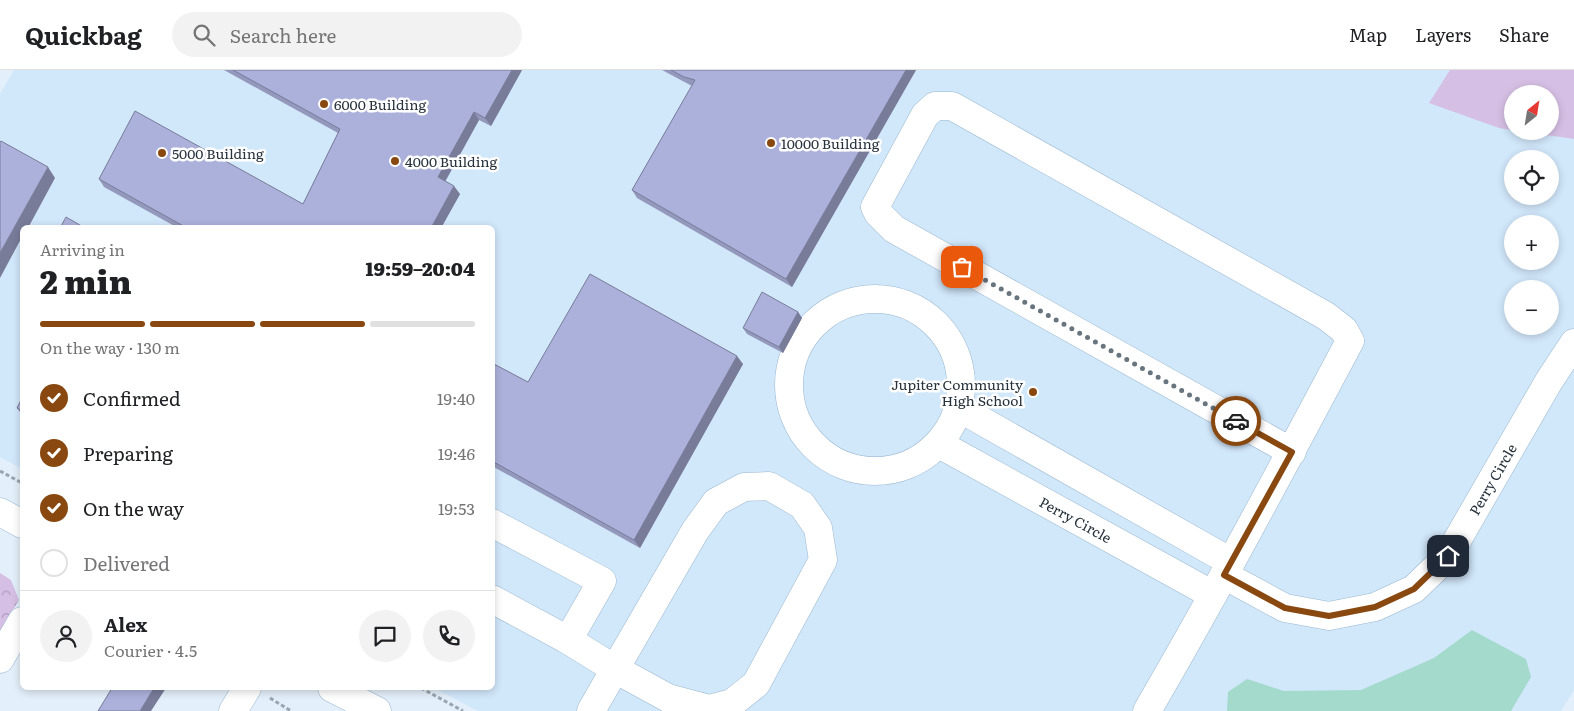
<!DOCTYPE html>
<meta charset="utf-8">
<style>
:root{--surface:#fff;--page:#f2f2f2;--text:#202124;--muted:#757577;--line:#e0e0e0;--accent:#884810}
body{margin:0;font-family:Literata,serif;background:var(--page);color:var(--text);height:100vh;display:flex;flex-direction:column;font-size:19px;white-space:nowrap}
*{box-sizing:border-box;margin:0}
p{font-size:16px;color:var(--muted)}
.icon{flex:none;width:28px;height:28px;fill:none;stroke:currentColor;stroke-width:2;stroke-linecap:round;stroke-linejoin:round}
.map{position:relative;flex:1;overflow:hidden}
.sheet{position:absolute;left:20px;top:155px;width:475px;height:465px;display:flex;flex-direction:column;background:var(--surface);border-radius:8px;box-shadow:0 2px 8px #0003}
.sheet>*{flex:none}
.needle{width:32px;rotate:30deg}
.buttons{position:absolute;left:1504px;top:15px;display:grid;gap:10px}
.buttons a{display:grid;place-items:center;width:55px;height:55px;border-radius:50%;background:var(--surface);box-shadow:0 2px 8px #0003;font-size:25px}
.pin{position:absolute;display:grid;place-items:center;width:42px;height:42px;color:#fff;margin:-21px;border-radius:10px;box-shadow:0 2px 8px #0006}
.courier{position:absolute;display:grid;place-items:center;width:50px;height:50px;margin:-25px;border:4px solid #884810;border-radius:50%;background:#fff;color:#222;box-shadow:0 1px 6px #0007}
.summary em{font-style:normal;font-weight:800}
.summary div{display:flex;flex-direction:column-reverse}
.summary{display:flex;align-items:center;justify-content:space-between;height:85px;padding:0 20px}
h1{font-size:32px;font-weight:800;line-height:38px}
.bar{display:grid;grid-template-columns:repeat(4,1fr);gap:8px 5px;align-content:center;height:60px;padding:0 20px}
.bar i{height:6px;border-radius:4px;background:var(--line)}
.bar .on{background:var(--accent)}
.bar p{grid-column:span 4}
.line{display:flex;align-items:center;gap:12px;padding:0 20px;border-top:1px solid var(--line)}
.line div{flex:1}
.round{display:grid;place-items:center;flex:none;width:52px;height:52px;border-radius:26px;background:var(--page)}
ol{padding:0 20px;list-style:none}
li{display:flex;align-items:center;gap:15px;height:55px}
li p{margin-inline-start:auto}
li .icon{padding:5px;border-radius:50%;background:var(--accent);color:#fff;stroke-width:4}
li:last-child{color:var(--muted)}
li i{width:28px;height:28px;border:2px solid var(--line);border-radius:50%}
header{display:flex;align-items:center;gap:30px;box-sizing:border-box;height:70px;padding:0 25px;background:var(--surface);border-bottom:1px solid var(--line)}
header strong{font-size:24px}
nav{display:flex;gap:28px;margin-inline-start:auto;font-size:18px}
.search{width:350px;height:45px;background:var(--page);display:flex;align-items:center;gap:12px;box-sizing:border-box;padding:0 18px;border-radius:28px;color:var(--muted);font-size:19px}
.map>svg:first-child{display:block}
</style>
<header>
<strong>Quickbag</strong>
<div class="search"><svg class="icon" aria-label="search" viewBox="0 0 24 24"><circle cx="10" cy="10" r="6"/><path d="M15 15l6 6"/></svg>Search here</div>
<nav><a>Map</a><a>Layers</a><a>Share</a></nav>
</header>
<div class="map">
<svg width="1574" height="641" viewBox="0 0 1574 641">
<defs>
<pattern id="forest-crowns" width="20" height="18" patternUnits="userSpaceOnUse" patternTransform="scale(1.25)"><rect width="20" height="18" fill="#d6bfe4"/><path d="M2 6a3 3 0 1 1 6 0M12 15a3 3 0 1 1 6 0" fill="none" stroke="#ad9cba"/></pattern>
</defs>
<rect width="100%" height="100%" fill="#e3effa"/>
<path fill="#d1e7fa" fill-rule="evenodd" d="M 14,0 L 1574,0 L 1574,620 L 1561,641 L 478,641 L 434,618 L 492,618 L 492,158 L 22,158 L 22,399 L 0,387 L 0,24 ZM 1512,24 L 1550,24 L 1550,61 L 1512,61 ZM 1512,89 L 1550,89 L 1550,126 L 1512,126 ZM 1512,154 L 1550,154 L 1550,191 L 1512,191 ZM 1512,219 L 1550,219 L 1550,256 L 1512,256 Z"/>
<path fill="url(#forest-crowns)" d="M 0,503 L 11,510 L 19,530 L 0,561 Z"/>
<path fill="#d6bfe4" d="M 1450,0 L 1574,0 L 1574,69 L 1519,61 L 1550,61 L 1550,24 L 1512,24 L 1512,60 L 1499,58 L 1429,33 Z"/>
<path fill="#a4dacc" d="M 1472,560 L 1526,589 L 1531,607 L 1511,641 L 1227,641 L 1228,622 L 1247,609 L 1284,621 L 1361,620 L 1434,588 Z"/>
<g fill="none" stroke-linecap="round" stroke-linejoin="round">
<g stroke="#9ab7d0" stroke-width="29">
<g id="minor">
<circle cx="875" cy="315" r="86"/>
<path d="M 959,338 L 1231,492"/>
<path id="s1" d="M 939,374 L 1213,525"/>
<path d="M 0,442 L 22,454"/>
<path d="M 492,453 L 602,511 L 568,570"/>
<path id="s2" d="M 1224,505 L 1285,538 L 1329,546 L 1375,537 L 1414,519 L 1448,486 L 1549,311 L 1574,273"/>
<path d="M 492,529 L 568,570 L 615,599 L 668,628 L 709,639 L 732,633 L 756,614 L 823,490 L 818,458 L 802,435 L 769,416 L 744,417 L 716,432 L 695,461 L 615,599 L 591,641"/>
<path d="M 0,589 L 22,551"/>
<path d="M 332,618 L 377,641"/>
<path d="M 233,641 L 247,618"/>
<path d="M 1147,641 C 1218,519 1284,395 1350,271 L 1344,260 L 1326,246 L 952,36 L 935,36 L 925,45 L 875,137 L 878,143 L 894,159 L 1292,382"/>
</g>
</g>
<path stroke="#99a5af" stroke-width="3" stroke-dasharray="4 2.5" stroke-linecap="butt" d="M 0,401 L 22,413
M 421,618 L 463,641
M 270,628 L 291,641"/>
<use href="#minor" stroke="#fff" stroke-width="28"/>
</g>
<path fill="#9498bc" d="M 224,0 L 522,0 L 491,56 L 479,50 L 445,112 L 460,124 L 441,158 L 178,158 L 104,117 L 99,109 L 303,134 L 338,63 Z
M 662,0 L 916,0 L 792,217 L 637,128 L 632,120 L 692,16 Z
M 798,242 L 802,248 L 783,283 L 747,264 L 743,258 Z
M 492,293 L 528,312 L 743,294 L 640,478 L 492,396 Z
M 22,328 L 22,345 L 17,338 Z"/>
<path fill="#787c99" d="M 512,0 L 522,0 L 491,56 L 485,48 Z
M 906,0 L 916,0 L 792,217 L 786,209 Z
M 474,42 L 479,50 L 443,115 L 438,107 Z
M 48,97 L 55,108 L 28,158 L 22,158 L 22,167 L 0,208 L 0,183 Z
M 454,116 L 460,124 L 441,158 L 431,158 Z
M 798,242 L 802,248 L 783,283 L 779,277 Z
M 737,286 L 743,294 L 640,478 L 634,470 Z
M 154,618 L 166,618 L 151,641 L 140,641 Z"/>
<path fill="#acb1db" stroke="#787c99" d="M 233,0 L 512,0 L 485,48 L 474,42 L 438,107 L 454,116 L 431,158 L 187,158 L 99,109 L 135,41 L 303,134 L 340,59 Z
M 671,0 L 906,0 L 786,209 L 632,120 L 695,10 L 684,7 Z
M 1,71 L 48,97 L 0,183 L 0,72 Z
M 66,147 L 85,158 L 60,158 Z
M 590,204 L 737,286 L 634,470 L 492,391 L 492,293 L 528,312 Z
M 762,222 L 798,242 L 779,277 L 743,258 Z
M 22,328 L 22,341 L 17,338 Z
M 112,618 L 154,618 L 140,641 L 98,641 Z"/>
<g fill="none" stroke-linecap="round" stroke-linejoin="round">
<path stroke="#68747e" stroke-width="5" stroke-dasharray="0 9" d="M 962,197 L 1236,351"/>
<path stroke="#884810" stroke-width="6" d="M 1236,351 L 1292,382 L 1224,505 L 1285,538 L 1329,546 L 1375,537 L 1414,519 L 1448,486"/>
</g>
<g fill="#884810" stroke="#fff" stroke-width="2">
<circle cx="324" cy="34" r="5"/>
<circle cx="771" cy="73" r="5"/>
<circle cx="162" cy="83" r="5"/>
<circle cx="395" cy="91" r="5"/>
<circle cx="1033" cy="322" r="5"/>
</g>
<g text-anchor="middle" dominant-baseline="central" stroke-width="5" stroke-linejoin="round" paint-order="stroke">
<g font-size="14" fill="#26323c" stroke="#fff" text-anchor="start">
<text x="334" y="34">6000 Building</text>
<text x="781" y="73">10000 Building</text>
<text x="172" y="83">5000 Building</text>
<text x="405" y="91">4000 Building</text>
<text x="1023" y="314" text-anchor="end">Jupiter Community<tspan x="1023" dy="16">High School</tspan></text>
</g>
<g font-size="14" fill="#26323c" stroke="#fff">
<text stroke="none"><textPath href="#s2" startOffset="340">Perry Circle</textPath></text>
<text stroke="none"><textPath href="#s1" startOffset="156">Perry Circle</textPath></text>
</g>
</g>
</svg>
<div class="buttons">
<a><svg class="needle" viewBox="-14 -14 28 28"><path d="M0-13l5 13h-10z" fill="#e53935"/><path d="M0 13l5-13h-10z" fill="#757577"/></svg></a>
<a><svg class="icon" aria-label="locate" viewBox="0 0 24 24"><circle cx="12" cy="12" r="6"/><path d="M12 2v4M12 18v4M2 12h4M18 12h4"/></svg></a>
<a>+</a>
<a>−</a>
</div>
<div class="pin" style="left:962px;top:197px;background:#ea580c"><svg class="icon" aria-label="bag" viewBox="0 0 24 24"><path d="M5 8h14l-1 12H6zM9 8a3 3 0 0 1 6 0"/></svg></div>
<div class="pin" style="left:1448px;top:486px;background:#1f2937"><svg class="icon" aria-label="home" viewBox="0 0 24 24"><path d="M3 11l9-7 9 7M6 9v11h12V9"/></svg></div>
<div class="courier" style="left:1236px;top:351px"><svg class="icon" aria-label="car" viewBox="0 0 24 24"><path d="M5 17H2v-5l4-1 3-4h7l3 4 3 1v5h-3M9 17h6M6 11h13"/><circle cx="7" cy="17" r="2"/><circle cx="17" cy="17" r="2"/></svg></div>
<section class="sheet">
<div class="summary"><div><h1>2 min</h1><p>Arriving in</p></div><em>19:59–20:04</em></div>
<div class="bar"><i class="on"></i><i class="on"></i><i class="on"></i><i></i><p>On the way · 130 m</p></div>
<ol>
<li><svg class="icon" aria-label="check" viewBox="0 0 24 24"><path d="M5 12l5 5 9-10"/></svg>Confirmed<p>19:40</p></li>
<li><svg class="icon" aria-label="check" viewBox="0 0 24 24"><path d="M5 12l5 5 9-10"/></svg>Preparing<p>19:46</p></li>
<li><svg class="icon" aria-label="check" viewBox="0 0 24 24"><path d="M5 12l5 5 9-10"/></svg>On the way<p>19:53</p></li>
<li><i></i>Delivered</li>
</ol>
<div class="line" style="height:90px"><a class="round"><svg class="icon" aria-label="person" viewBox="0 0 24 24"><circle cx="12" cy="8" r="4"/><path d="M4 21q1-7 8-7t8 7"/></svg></a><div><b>Alex</b><p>Courier · 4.5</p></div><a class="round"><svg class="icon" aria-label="chat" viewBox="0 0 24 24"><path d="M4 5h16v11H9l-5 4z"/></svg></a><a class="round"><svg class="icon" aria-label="phone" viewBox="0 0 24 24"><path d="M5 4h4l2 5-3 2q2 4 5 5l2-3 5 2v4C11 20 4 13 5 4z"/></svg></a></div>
</section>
</div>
